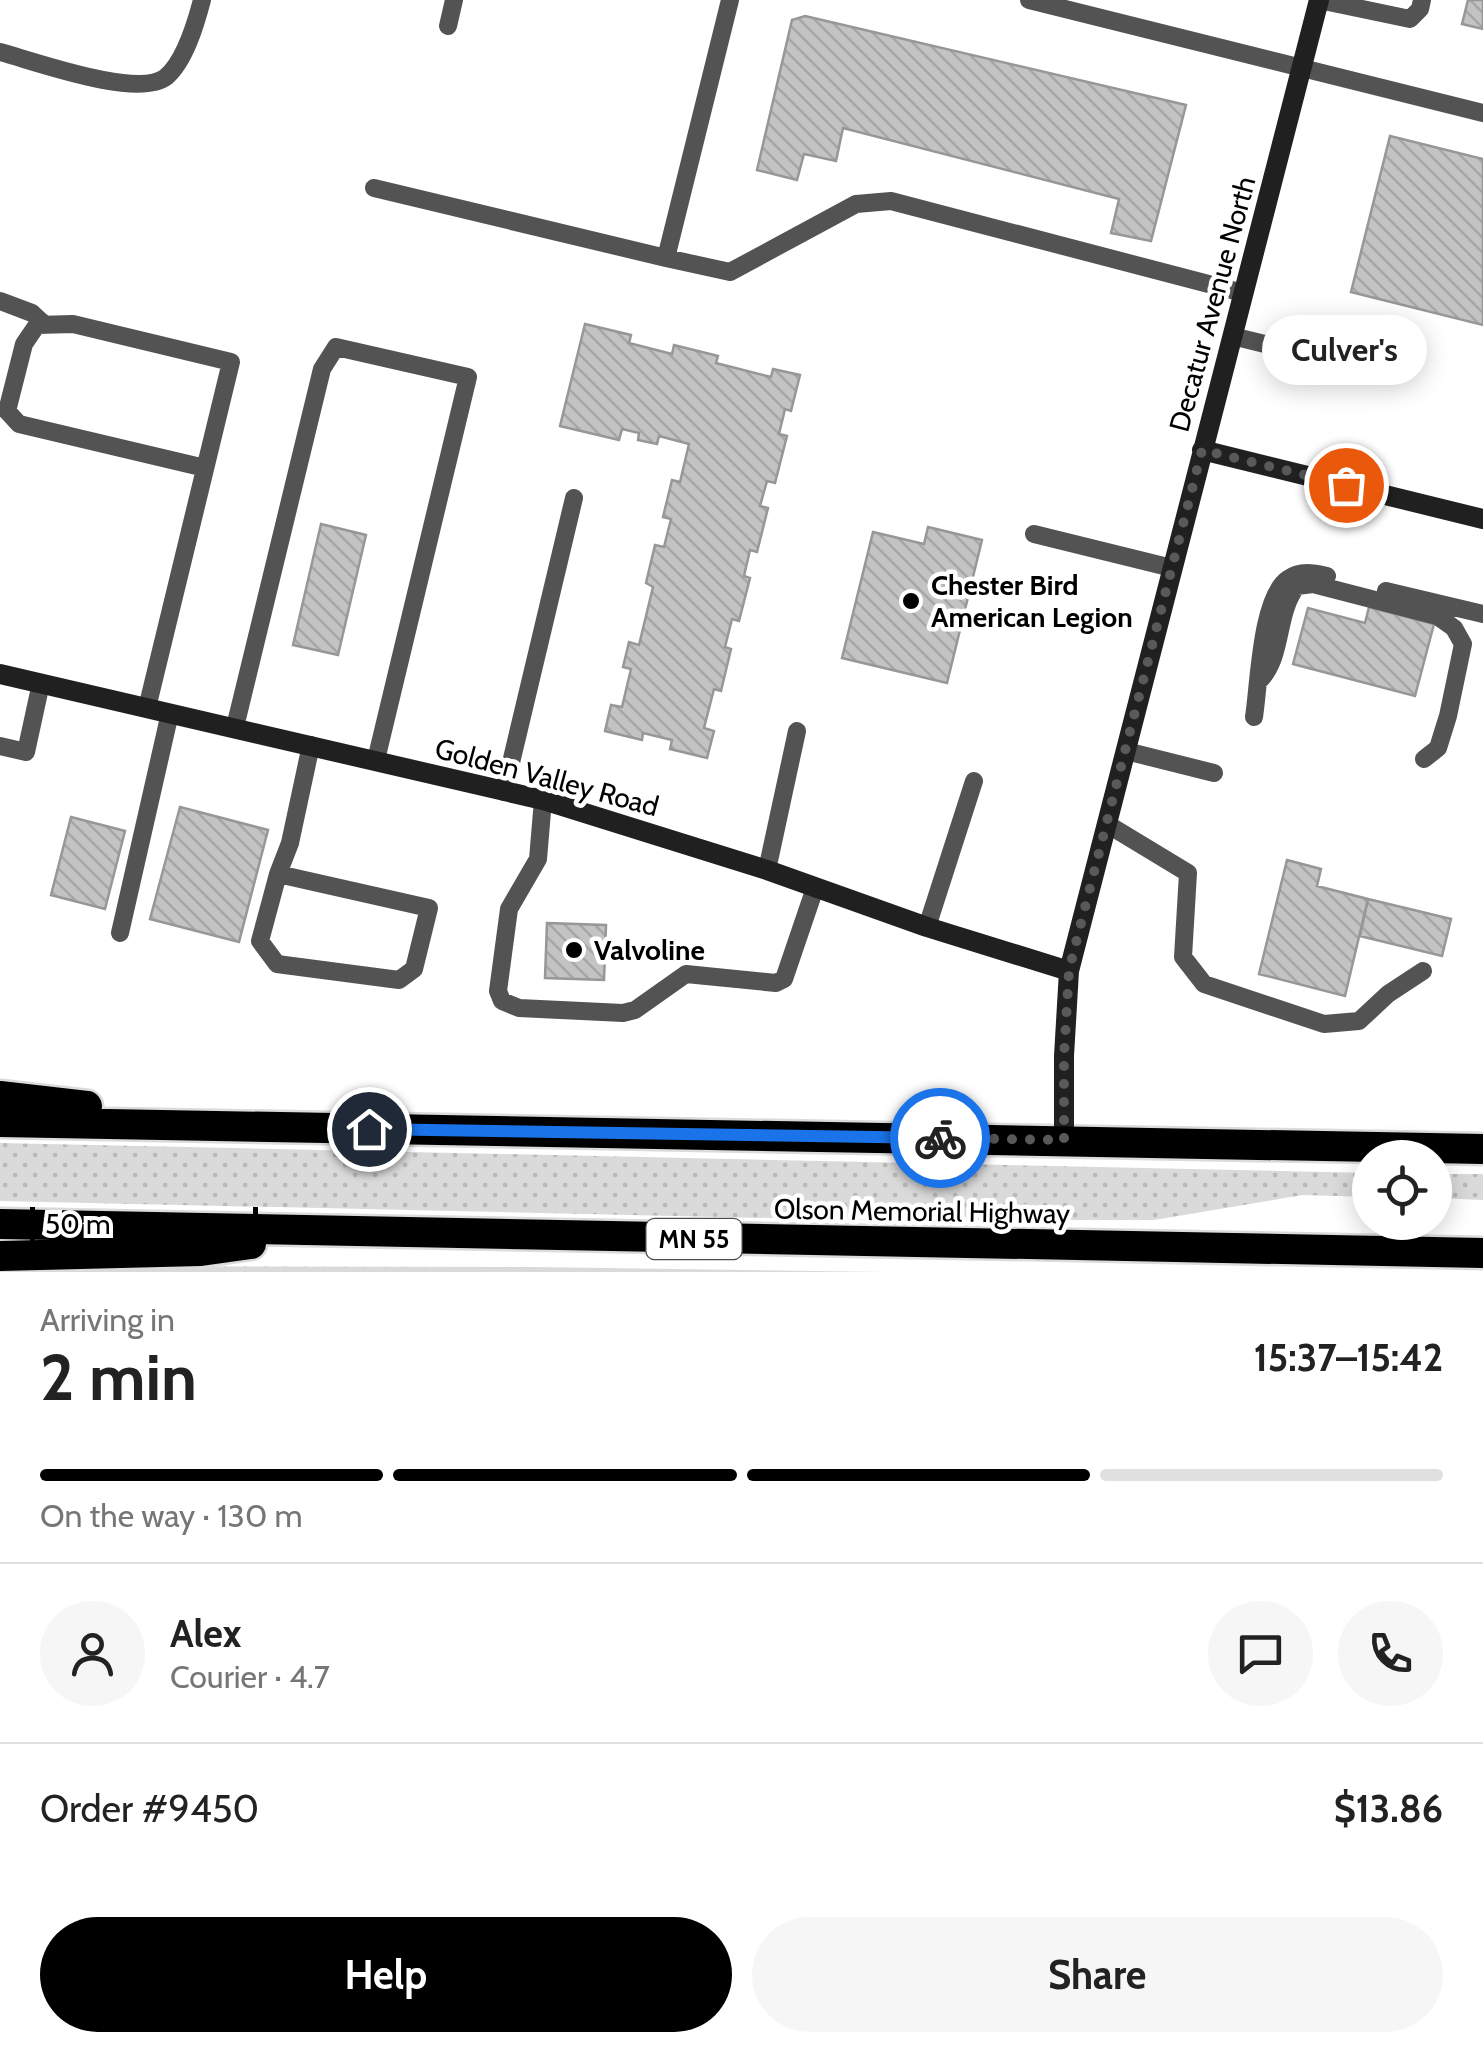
<!DOCTYPE html>
<meta charset="utf-8">
<style>
:root{--surface:#fff;--page:#f6f6f6;--text:#222;--muted:#767676;--line:#e0e0e0;--accent:#000}
body{margin:0;font-family:Cabin,sans-serif;background:var(--page);color:var(--text);height:100vh;display:flex;flex-direction:column;font-size:38px;white-space:nowrap}
*{box-sizing:border-box;margin:0}
p{font-size:32px;color:var(--muted)}
.icon{flex:none;width:55px;height:55px;fill:none;stroke:currentColor;stroke-width:2;stroke-linecap:round;stroke-linejoin:round}
.map{position:relative;height:1272px;overflow:hidden}
.panel{display:flex;flex-direction:column;background:var(--surface);flex:1}
.panel>*{flex:none}
.buttons{position:absolute;left:1352px;top:1140px;display:grid;gap:20px}
.buttons a{display:grid;place-items:center;width:100px;height:100px;border-radius:50%;background:var(--surface);box-shadow:0 5px 25px #0003;font-size:50px}
.scale{position:absolute;left:30px;bottom:25px;width:228px;box-sizing:border-box;padding-left:10px;border:5px solid #000;border-top:0;font-size:28px;line-height:35px;white-space:nowrap;color:#000;-webkit-text-stroke:8px #fff;paint-order:stroke}
.pin{position:absolute;display:grid;place-items:center;width:85px;height:85px;color:#fff;margin:-42px;border:5px solid #fff;border-radius:50%;box-shadow:0 2px 10px #0007}
.courier{position:absolute;display:grid;place-items:center;width:100px;height:100px;margin:-50px;border:8px solid #1a73e8;border-radius:50%;background:#fff;color:#222;box-shadow:0 2px 12px #0007}
.bubble{position:absolute;height:70px;border-radius:35px;background:var(--surface);box-shadow:0 5px 25px #0003;font-size:32px;font-weight:700;line-height:70px;text-align:center}
.head em{font-style:normal;font-weight:700}
.head div{display:flex;flex-direction:column-reverse}
.head{display:flex;align-items:center;justify-content:space-between;height:170px;padding:0 40px}
h1{font-size:65px;font-weight:700;line-height:75px}
.bar{display:grid;grid-template-columns:repeat(4,1fr);gap:15px 10px;align-content:center;height:120px;padding:0 40px}
.bar i{height:12px;border-radius:8px;background:var(--line)}
.bar .on{background:var(--accent)}
.bar p{grid-column:span 4}
.line{display:flex;align-items:center;gap:25px;padding:0 40px;border-top:2px solid var(--line)}
.line div{flex:1}
.round{display:grid;place-items:center;flex:none;width:105px;height:105px;border-radius:52px;background:var(--page)}
.primary-button{display:flex;gap:20px;margin-top:auto;padding:20px 40px}
.primary-button a{flex:1;height:115px;border-radius:60px;background:var(--accent);color:#fff;font-size:40px;font-weight:700;line-height:115px;text-align:center}
.primary-button a+a{background:var(--page);color:var(--text)}
.map>svg:first-child{display:block}
</style>
<div class="map">
<svg width="1483" height="1272" viewBox="0 0 1483 1272">
<defs>
<pattern id="grass-dots" width="8" height="8" patternUnits="userSpaceOnUse" patternTransform="scale(2.5)"><rect width="8" height="8" fill="#dadada"/><path d="M2 2h.1M6 6h.1" fill="none" stroke="#b9b9b9" stroke-width="1.8" stroke-linecap="round"/></pattern>
<pattern id="building-back-hatch" width="6" height="6" patternUnits="userSpaceOnUse" patternTransform="scale(2.5)"><rect width="6" height="6" fill="#c3c3c3"/><path d="M-1 5l2 2M0 0l6 6M5-1l2 2" fill="none" stroke="#a6a6a6"/></pattern>
</defs>
<rect width="100%" height="100%" fill="#fff"/>
<path fill="url(#grass-dots)" d="M 0,1143 L 1370,1173 L 1370,1197 L 1303,1195 L 1154,1220 L 858,1220 L 0,1201 Z
M 1435,1174 L 1483,1174 L 1483,1200 L 1435,1198 Z
M 0,1266 L 534,1267 L 887,1272 L 0,1272 Z"/>
<path fill="url(#building-back-hatch)" stroke="#979797" stroke-width="2.5" d="M 1468,0 L 1483,0 L 1483,29 L 1462,24 Z
M 805,16 L 1186,105 L 1151,241 L 1111,233 L 1119,199 L 843,128 L 836,161 L 804,154 L 797,180 L 757,170 L 792,20 Z
M 1390,136 L 1483,159 L 1483,325 L 1351,292 Z
M 585,324 L 631,335 L 629,343 L 672,354 L 674,345 L 718,356 L 716,363 L 771,377 L 773,369 L 800,375 L 791,411 L 785,409 L 779,434 L 787,436 L 775,483 L 767,481 L 760,506 L 768,508 L 757,552 L 750,550 L 744,576 L 750,578 L 739,621 L 732,619 L 725,647 L 731,649 L 721,691 L 714,689 L 704,728 L 714,731 L 707,758 L 670,749 L 672,740 L 643,733 L 642,740 L 605,731 L 611,705 L 622,707 L 631,669 L 623,667 L 629,642 L 639,645 L 653,587 L 646,583 L 655,545 L 664,547 L 671,519 L 663,517 L 672,480 L 680,482 L 689,444 L 659,436 L 657,444 L 638,440 L 639,433 L 622,429 L 619,440 L 560,426 Z
M 321,524 L 366,535 L 338,655 L 293,645 Z
M 928,527 L 982,540 L 947,683 L 842,658 L 873,532 L 924,544 Z
M 1369,607 L 1434,624 L 1415,696 L 1293,664 L 1308,608 L 1365,623 Z
M 180,807 L 268,830 L 239,942 L 150,919 Z
M 71,817 L 125,831 L 105,909 L 51,895 Z
M 1287,860 L 1321,869 L 1317,886 L 1368,899 L 1345,996 L 1259,974 Z
M 1368,899 L 1451,919 L 1442,956 L 1360,936 Z
M 547,923 L 606,925 L 604,980 L 545,978 Z"/>
<g fill="none" stroke-linecap="round" stroke-linejoin="round">
<g stroke="#dbdbdb" stroke-width="35">
<path id="highway" d="M 0,1096 L 87,1106
M 0,1122 L 1483,1149
M 0,1224 L 1483,1253
M 0,1256 L 201,1251 L 251,1244"/>
</g>
<path stroke="#535353" stroke-width="18" d="M 730,0 L 666,258 L 730,272 L 856,204 L 891,201 L 1243,293
M 1029,0 L 1483,113
M 1319,0 L 1410,19 L 1420,9 L 1422,0
M 448,26 L 454,0
M 0,52 C 34,61 138,99 166,77 C 185,61 196,23 202,0
M 374,188 L 666,258
M 0,301 L 32,313 L 45,325
M 1232,336 L 1315,356
M 1034,534 L 1172,568
M 1386,591 L 1483,614
M 1259,681 C 1284,656 1275,614 1297,586 L 1313,584 L 1437,616 L 1454,628 L 1463,644 L 1448,716 L 1438,748 L 1424,759
M 147,708 L 231,362 L 73,324 L 37,325 L 24,344 L 7,411 L 19,424 L 205,468
M 1254,717 C 1259,685 1261,597 1288,579 C 1300,570 1314,573 1327,576
M 235,727 L 322,369 L 336,347 L 468,377 L 376,760
M 0,746 L 26,752 L 41,683
M 1126,751 L 1214,773
M 504,792 L 574,498
M 543,800 L 538,859 L 509,909 L 498,991 L 502,1001 L 519,1008 L 623,1013 L 635,1010 L 686,974 L 776,983 L 784,979 L 815,888
M 1107,824 L 1188,873 L 1183,957 L 1204,984 L 1324,1024 L 1359,1021 L 1388,994 L 1423,971
M 767,870 L 797,731
M 278,874 L 260,941 L 277,964 L 399,980 L 414,969 L 429,908 L 278,874 L 290,843 L 311,745
M 927,927 L 974,781
M 120,933 L 170,713"/>
<path stroke="#202020" stroke-width="20" d="M 1202,450 L 1483,519
M 0,674 L 543,800 L 767,870 L 927,927 L 1069,971
M 1064,1140 L 1064,1056 L 1069,971 L 1319,0"/>
<use href="#highway" stroke="#000" stroke-width="30"/>
</g>
<g fill="none" stroke-linecap="round" stroke-linejoin="round">
<path stroke="#595959" stroke-width="10" stroke-dasharray="0 18" d="M 940,1138 L 1064,1140 L 1064,1056 L 1069,970 L 1202,450 L 1346,485"/>
<path stroke="#1a73e8" stroke-width="12" d="M 369,1129 L 940,1138"/>
</g>
<g fill="#000" stroke="#fff" stroke-width="4">
<circle cx="911" cy="601" r="10"/>
<circle cx="574" cy="950" r="10"/>
</g>
<g text-anchor="middle" dominant-baseline="central" stroke-width="9" stroke-linejoin="round" paint-order="stroke">
<rect fill="#fff" stroke="#4c4c4c" stroke-width="2.5" x="646.5" y="1219" width="95" height="40" rx="8"/>
<g font-size="25" font-weight="bold" fill="#000">
<text x="694" y="1239">MN 55</text>
</g>
<g font-size="28" fill="#000" stroke="#fff">
<text transform="translate(1212 304) rotate(-75)">Decatur Avenue North</text>
<text transform="translate(547 777) rotate(15)">Golden Valley Road</text>
<text transform="translate(922 1211) rotate(1)">Olson Memorial Highway</text>
</g>
<g font-size="28" font-weight="bold" fill="#000" stroke="#fff" text-anchor="start">
<text x="931" y="585">Chester Bird<tspan x="931" dy="32">American Legion</tspan></text>
<text x="594" y="950">Valvoline</text>
</g>
</g>
</svg>
<div class="buttons">
<a><svg class="icon" aria-label="locate" viewBox="0 0 24 24"><circle cx="12" cy="12" r="6"/><path d="M12 2v4M12 18v4M2 12h4M18 12h4"/></svg></a>
</div>
<div class="scale">50 m</div>
<div class="pin" style="left:1346px;top:485px;background:#ea580c"><svg class="icon" aria-label="bag" viewBox="0 0 24 24"><path d="M5 8h14l-1 12H6zM9 8a3 3 0 0 1 6 0"/></svg></div>
<div class="pin" style="left:369px;top:1129px;background:#1f2937"><svg class="icon" aria-label="home" viewBox="0 0 24 24"><path d="M3 11l9-7 9 7M6 9v11h12V9"/></svg></div>
<div class="courier" style="left:940px;top:1138px"><svg class="icon" aria-label="bike" viewBox="0 0 24 24"><circle cx="6" cy="16" r="4"/><circle cx="18" cy="16" r="4"/><path d="M6 16l4-8h5l3 8M10 8l3 8H6M13 5h3"/></svg></div>
<div class="bubble" style="left:1262px;top:315px;width:165px">Culver's</div>
</div>
<section class="panel">
<div class="head"><div><h1>2 min</h1><p>Arriving in</p></div><em>15:37–15:42</em></div>
<div class="bar"><i class="on"></i><i class="on"></i><i class="on"></i><i></i><p>On the way · 130 m</p></div>
<div class="line" style="height:180px"><a class="round"><svg class="icon" aria-label="person" viewBox="0 0 24 24"><circle cx="12" cy="8" r="4"/><path d="M4 21q1-7 8-7t8 7"/></svg></a><div><b>Alex</b><p>Courier · 4.7</p></div><a class="round"><svg class="icon" aria-label="chat" viewBox="0 0 24 24"><path d="M4 5h16v11H9l-5 4z"/></svg></a><a class="round"><svg class="icon" aria-label="phone" viewBox="0 0 24 24"><path d="M5 4h4l2 5-3 2q2 4 5 5l2-3 5 2v4C11 20 4 13 5 4z"/></svg></a></div>
<div class="line" style="height:130px"><div>Order #9450</div><b>$13.86</b></div>
<div class="primary-button"><a>Help</a><a>Share</a></div>
</section>
